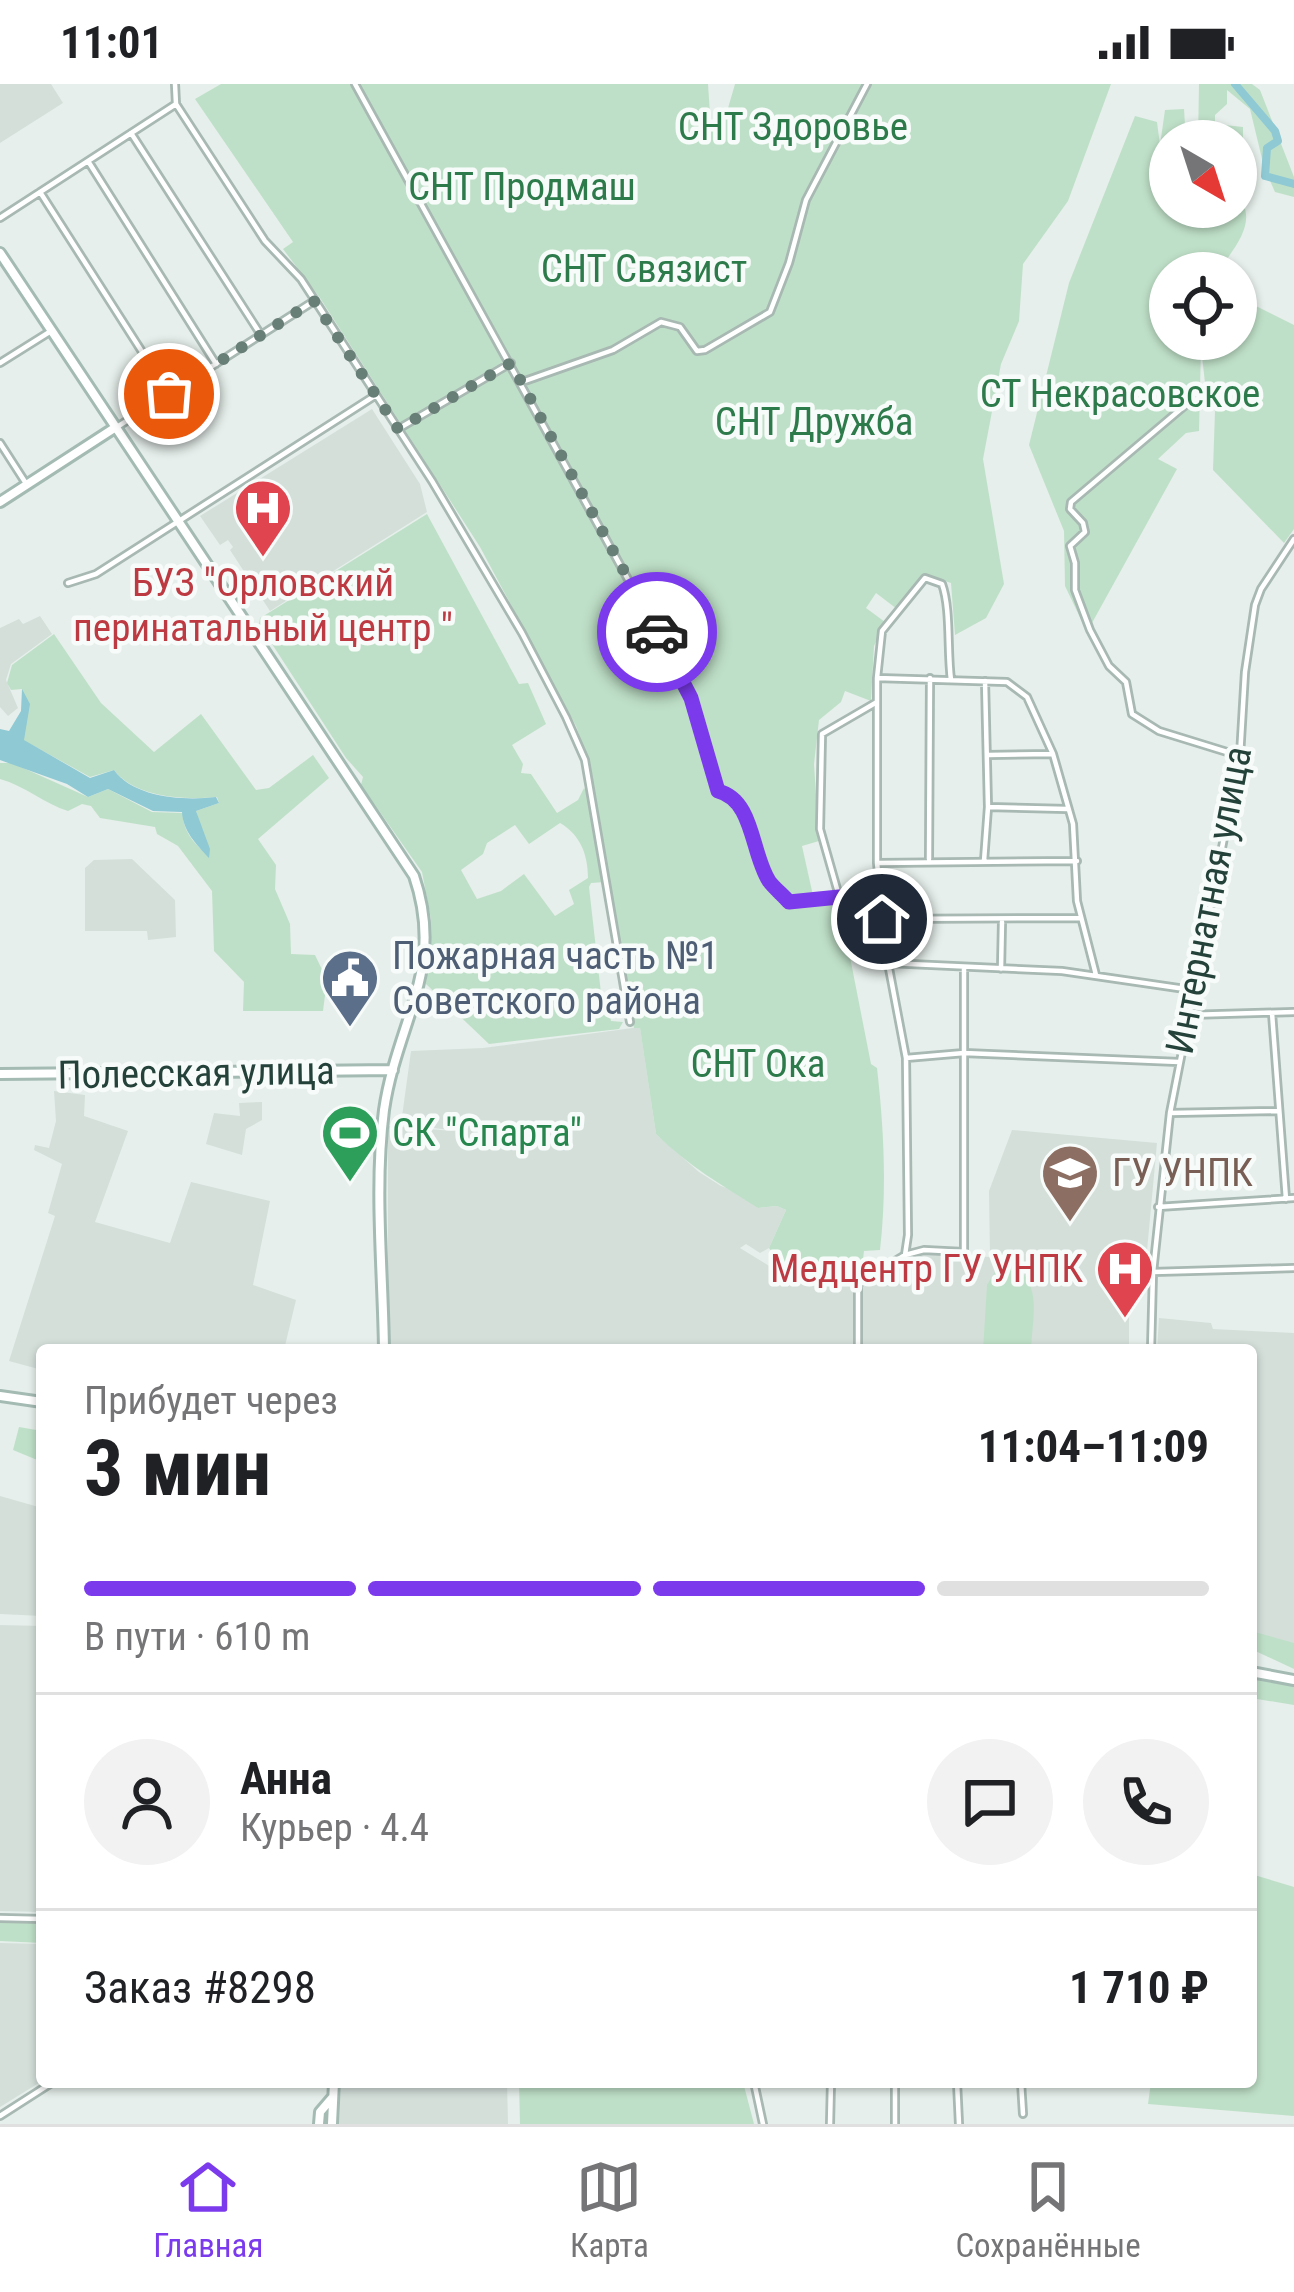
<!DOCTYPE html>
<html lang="ru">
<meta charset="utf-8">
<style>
:root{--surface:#fff;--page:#f2f2f2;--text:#202124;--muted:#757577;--line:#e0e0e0;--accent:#7c3aed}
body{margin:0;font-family:"Roboto Condensed",sans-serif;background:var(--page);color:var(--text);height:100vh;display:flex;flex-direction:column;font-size:45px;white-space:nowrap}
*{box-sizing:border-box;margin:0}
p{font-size:39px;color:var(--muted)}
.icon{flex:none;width:66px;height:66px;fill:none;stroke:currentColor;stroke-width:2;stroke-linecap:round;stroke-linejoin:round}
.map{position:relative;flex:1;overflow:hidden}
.sheet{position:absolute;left:36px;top:1260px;width:1221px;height:744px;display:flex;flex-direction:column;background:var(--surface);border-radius:12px;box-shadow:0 3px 9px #0004}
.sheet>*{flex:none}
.needle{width:78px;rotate:141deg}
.tools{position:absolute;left:1149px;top:36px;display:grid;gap:24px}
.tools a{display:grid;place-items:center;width:108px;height:108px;border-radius:50%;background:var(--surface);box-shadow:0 3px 9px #0004;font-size:60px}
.pin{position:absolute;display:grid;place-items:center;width:102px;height:102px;color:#fff;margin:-51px;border:6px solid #fff;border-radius:50%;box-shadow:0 3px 12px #0007}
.courier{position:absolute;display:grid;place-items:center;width:120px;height:120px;margin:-60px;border:9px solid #7c3aed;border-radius:50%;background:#fff;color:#222;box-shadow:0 3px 15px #0007}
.summary em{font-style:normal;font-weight:700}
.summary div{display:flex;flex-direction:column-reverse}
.summary{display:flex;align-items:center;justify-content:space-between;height:204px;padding:0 48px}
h1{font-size:78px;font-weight:700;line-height:90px}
.bar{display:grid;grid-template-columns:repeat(4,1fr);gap:18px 12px;align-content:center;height:144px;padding:0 48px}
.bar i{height:15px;border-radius:9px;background:var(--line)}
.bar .current{background:var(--accent)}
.bar p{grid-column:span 4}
.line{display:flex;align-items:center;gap:30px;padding:0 48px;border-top:3px solid var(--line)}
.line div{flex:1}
.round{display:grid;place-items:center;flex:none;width:126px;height:126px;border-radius:63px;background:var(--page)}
.status{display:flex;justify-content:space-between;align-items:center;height:84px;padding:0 60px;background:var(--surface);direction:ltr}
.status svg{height:33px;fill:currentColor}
.dock{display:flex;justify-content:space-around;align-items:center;height:168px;border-top:3px solid var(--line);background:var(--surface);font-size:33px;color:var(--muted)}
.dock a{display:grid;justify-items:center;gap:6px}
.dock .current{color:var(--accent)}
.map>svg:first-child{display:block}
</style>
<div class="status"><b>11:01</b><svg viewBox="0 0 49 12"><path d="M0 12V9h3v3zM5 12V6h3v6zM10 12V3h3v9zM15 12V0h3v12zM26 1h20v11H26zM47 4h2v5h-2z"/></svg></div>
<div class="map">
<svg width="1294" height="2040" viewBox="0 0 1294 2040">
<rect width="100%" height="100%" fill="#e6efeb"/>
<path fill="#d4dfda" d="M 0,0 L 51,0 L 63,19 L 0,59 Z
M 372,325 L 420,400 L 427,428 L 270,527 L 230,466 L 233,463 L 228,456 L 220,461 L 200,432 Z
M 40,532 L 52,550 L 11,580 L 6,596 L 18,624 L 8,632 L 0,623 L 0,544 L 19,535 L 23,540 Z
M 132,775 L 175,816 L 176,853 L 148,856 L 147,847 L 85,847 L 85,784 L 94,776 Z
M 640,943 L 656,1050 L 699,1088 L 721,1102 L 741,1109 L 758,1124 L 777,1122 L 786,1126 L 769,1164 L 760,1169 L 746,1160 L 740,1164 L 792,1196 L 847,1197 L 854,1201 L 853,1266 L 388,1266 L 388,1042 L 467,1048 L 401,1040 L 411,967 L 483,964 Z
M 54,1007 L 85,1011 L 84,1032 L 128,1047 L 95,1138 L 170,1159 L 191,1098 L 270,1117 L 253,1201 L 296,1216 L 284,1266 L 42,1266 L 42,1286 L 9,1277 L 55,1132 L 48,1129 L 62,1080 L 34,1066 L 35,1061 L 49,1064 L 56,1037 Z
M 262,1018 L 262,1036 L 246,1045 L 242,1071 L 206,1060 L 214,1029 L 240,1032 L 239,1019 Z
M 1012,1046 L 1157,1059 L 1143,1210 L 1134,1211 L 1129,1220 L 1129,1264 L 1141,1266 L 862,1266 L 862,1204 L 915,1169 L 990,1173 L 989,1107 Z
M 1159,1234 L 1211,1239 L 1213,1245 L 1294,1249 L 1294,1577 L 1251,1566 L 1251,1266 L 1157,1266 Z
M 0,1412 L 42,1424 L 42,1532 L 0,1530 Z
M 0,1541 L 42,1542 L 42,1828 L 0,1827 Z
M 0,1859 L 42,1860 L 42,1997 L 0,2023 Z
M 341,1998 L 507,1998 L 508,2040 L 339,2040 Z"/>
<path fill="#bfe0c8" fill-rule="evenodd" d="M 221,0 L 708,0 L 711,45 L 724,38 L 735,0 L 1111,0 L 1068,117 L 1023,180 L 1019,237 L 1001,280 L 983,375 L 1004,500 L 986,534 L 955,551 L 951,499 L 926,491 L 897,525 L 876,509 L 866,524 L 885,538 L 874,562 L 871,617 L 845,607 L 841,618 L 819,636 L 814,680 L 819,757 L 802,762 L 814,816 L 839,817 L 871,980 L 877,984 C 884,1046 887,1104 880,1166 L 864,1167 L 861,1193 L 857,1189 C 822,1189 791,1196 769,1164 L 786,1126 L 777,1122 L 758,1124 C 723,1102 687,1081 656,1050 L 640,944 L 634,944 L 591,685 L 576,642 L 480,463 L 320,214 L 283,165 L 293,158 L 195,15 Z
M 1199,0 L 1252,0 L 1260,6 L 1294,93 L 1294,113 L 1275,108 L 1264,83 L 1250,25 L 1227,6 L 1227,20 L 1215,31 L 1215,40 L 1243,43 L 1243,69 L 1236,78 L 1236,57 L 1198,57 Z
M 1184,25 L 1186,57 L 1170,57 L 1170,123 L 1236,123 L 1236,109 C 1256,132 1243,152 1227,175 L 1199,182 L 1191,177 L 1170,189 L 1170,255 L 1236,255 L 1236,226 L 1252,220 L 1294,241 L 1294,445 L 1284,459 L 1213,386 L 1215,327 L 1205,299 L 1201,263 L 1199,347 L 1186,349 L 1158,375 L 1177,385 L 1087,548 L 1065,502 L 1064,447 L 1029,361 L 1069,199 L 1135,32 L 1157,38 L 1160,61 L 1165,26 Z
M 427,430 L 519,600 L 528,599 L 546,640 L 512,661 L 523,680 L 521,689 L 531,690 L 557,729 L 578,716 L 584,704 L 587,708 L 605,798 L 591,799 L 589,803 L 603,927 L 609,927 L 611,937 L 623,938 L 619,945 L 489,960 L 426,900 L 431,835 L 422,788 L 361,701 L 363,693 L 346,674 L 259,540 L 260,534 L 270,528 ZM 560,739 C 581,751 588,772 588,794 L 569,806 L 574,820 L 555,832 L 524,790 L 501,807 L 477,815 L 461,786 L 483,770 L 487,759 L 515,741 L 529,760 Z
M 54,550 L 101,619 L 154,668 L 201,630 L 256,706 L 269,704 L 313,671 L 329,694 L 258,755 L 276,781 L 275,805 L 290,840 L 291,870 L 315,871 L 327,896 L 323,927 L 243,927 L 244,898 L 214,867 L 212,807 L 178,762 L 157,750 L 155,743 L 100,734 L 91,722 L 82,720 L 68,727 C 45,720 25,702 0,695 L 0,679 L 12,679 L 88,713 L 108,705 L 152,728 L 183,729 C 182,747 196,762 209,772 L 196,727 L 219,719 L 217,713 C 185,716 135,714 114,686 L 90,693 L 23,656 L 22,605 L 11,606 L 7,599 L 12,581 Z
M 1014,1182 C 1043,1200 1032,1236 1031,1266 L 983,1266 L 987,1201 L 995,1188 Z
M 19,1343 L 42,1347 L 42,1378 L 13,1366 Z
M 1251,1547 L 1294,1559 L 1294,1585 L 1251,1565 Z
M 1251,1591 L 1294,1600 L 1294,1621 L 1251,1614 Z
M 1251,1790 L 1294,1803 L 1294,2032 L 1148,2020 L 1151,1998 L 1251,1998 Z
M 0,1838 L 42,1838 L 42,1859 L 0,1857 Z
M 519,1998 L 743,1998 L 754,2040 L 520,2040 Z"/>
<path fill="#8ec9d4" d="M 22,605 L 30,620 L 24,656 L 90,694 L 114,686 C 134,714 185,717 216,713 L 219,719 L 196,727 L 210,765 L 209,774 C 196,760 183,747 182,728 L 153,727 L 108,705 L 88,713 L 67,700 L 0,676 L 0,645 L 9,647 L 21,627 Z"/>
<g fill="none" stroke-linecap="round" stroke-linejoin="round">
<path stroke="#8ec9d4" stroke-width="8" d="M 1235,0 L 1275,47 L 1278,57 L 1267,64 L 1265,92 L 1294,100"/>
<g stroke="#a8b8b2" stroke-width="10">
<path id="street" d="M 355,0 L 668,568 L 691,614 L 719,707 L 737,715 L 769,797 L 789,818 L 839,813 L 881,816
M 176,20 L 265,157 L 301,195 L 432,397 L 522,549 L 566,633 L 585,676 L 630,938
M 131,49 L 261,251
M 88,77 L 216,280
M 40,108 L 169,310
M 0,134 L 176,20 L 175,0
M 0,279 L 51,247
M 522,298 L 613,266 L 661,238 L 680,243 L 697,267 L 705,266 L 770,228 L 789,179 L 806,116 L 867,0
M 1205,315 L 1188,319 L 1071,418 L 1070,425 L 1083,439 L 1085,448 L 1070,462 L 1075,479 L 1075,506 L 1090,546 L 1109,582 L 1126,598 L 1132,630 L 1159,647 L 1240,672
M 117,343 L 314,217
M 398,345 L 511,279
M 0,359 L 27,401
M 68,499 L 96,490 L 376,311
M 877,594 L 882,547 L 925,494 L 942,500 C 951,525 947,566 951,596
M 988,671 L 1053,670
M 988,723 L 1067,725
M 929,775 L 930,594
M 984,777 L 988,723 L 985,597
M 879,779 L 1077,777
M 839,812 L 820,745 L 822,650 L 877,618
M 882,835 L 1080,834
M 888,879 L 1062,887 L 1192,906
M 1001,885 L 1002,838
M 1272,929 L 1286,1115
M 1188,931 L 1294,928
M 906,974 L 964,969 L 1179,978
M 1170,1029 L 1278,1027
M 1158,1123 L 1294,1114
M 905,1171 L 924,1166 L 964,1168 L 964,883
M 1153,1188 L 1294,1184
M 858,1266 L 858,1200 L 905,1171 L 908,1151 L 906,974 L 888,879 L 877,779 L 877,594 L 1007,598 L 1027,613 L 1053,670 L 1073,740 L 1077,817 L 1096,891
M 1151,1266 L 1153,1188 L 1170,1029 L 1240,672 L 1245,588 L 1255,521 L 1261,505 L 1294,455
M 0,1834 L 42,1835
M 754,1998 L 763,2040
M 895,1998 L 895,2040
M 957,1998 L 959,2040
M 1021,1998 L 1023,2030
M 0,2032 L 53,1998
M 830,2040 L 831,1998"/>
</g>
<g stroke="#a4bbb3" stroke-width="14">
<path id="secondary" d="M 0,169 L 414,792 C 446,885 397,937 384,1026 C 374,1104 383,1187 384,1266
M 0,418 L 116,343
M 0,990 L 393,986
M 0,1312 L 42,1318
M 1251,1588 L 1294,1596
M 319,2040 L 320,2028 L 332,2014
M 332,2040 L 334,1998"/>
</g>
<use href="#street" stroke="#fff" stroke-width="4.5"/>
<use href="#secondary" stroke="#fff" stroke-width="8"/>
</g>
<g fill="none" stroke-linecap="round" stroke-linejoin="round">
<path stroke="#687f78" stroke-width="12" stroke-dasharray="0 21.6" d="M 169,310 L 314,217 L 398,345 L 511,279 L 657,548"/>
<path stroke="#7c3aed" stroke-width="15" d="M 657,548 L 691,614 L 718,707 C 754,716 751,769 769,797 C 774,804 783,811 789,818 L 839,813 L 880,816 L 882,835"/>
</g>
<defs>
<g id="hospital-pin" transform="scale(3)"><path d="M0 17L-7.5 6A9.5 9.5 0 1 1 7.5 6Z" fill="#e0444e" stroke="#f7fbf9"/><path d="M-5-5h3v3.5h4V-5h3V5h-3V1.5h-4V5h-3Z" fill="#fff"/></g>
<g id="civic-pin" transform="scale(3)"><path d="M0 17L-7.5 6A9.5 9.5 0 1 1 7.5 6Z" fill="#5c6f8a" stroke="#f7fbf9"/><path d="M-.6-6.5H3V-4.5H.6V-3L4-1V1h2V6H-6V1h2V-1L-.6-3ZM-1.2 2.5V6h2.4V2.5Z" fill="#fff"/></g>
<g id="stadium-pin" transform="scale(3)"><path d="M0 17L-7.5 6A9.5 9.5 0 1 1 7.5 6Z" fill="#2e9e5b" stroke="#f7fbf9"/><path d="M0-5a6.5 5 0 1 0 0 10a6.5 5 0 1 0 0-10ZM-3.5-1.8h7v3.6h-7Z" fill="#fff"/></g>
<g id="university-pin" transform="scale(3)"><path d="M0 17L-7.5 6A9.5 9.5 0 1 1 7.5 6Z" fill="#8d6e63" stroke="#f7fbf9"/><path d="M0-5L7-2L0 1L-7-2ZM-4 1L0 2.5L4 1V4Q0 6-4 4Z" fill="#fff"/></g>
</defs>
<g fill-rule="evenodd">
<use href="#hospital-pin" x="263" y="424"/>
<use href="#civic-pin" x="350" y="894"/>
<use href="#stadium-pin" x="350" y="1049"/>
<use href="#university-pin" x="1070" y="1089"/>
<use href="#hospital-pin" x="1125" y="1185"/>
</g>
<g text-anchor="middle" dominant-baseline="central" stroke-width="9" stroke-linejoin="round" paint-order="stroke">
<g font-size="39" fill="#2d7a4b" stroke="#f7fbf9">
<text x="793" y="43">СНТ Здоровье</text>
<text x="522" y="103">СНТ Продмаш</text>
<text x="644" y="185">СНТ Связист</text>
<text x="1120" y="310">СТ Некрасовское</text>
<text x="814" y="338">СНТ Дружба</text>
<text x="758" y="980">СНТ Ока</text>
</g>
<g font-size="39" fill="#be3a42" stroke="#f7fbf9">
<text x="263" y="499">БУЗ "Орловский<tspan x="263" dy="45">перинатальный центр "</tspan></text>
<text x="1083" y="1185" text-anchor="end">Медцентр ГУ УНПК</text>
</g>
<g font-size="39" fill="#24423a" stroke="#f7fbf9">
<text transform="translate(1209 816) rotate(-79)">Интернатная улица</text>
<text transform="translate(196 989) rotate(-1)">Полесская улица</text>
</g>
<g font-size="39" fill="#4e5e75" stroke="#f7fbf9" text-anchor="start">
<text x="392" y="872">Пожарная часть №1<tspan x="392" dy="45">Советского района</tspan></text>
</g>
<g font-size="39" fill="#27864d" stroke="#f7fbf9" text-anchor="start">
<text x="392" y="1049">СК "Спарта"</text>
</g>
<g font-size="39" fill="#785e54" stroke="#f7fbf9" text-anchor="start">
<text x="1112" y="1089">ГУ УНПК</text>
</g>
</g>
</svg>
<div class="tools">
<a><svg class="needle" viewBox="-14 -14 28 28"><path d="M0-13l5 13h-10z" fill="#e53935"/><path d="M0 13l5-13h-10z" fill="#757577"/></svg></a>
<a><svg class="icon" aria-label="locate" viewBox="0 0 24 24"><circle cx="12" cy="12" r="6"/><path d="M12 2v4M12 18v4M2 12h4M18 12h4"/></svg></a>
</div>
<div class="pin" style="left:169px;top:310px;background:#ea580c"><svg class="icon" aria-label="bag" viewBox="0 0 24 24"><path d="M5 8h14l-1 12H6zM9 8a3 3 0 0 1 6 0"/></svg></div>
<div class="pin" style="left:882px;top:835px;background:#1f2937"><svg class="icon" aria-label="home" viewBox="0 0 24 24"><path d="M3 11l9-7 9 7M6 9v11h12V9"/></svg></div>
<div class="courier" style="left:657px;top:548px"><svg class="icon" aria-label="car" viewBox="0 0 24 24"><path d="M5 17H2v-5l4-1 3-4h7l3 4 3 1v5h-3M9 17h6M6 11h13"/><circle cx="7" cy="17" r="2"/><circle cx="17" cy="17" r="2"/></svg></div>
<section class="sheet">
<div class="summary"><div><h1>3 мин</h1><p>Прибудет через</p></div><em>11:04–11:09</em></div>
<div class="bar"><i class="current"></i><i class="current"></i><i class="current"></i><i></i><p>В пути · 610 m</p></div>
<div class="line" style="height:216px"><a class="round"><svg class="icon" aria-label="person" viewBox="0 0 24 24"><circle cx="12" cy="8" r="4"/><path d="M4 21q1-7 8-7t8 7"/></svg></a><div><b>Анна</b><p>Курьер · 4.4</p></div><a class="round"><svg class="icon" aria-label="chat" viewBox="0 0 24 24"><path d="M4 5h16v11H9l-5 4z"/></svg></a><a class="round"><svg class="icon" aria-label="phone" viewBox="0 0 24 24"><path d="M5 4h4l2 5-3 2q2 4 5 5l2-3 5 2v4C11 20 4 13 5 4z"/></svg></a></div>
<div class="line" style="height:156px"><div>Заказ #8298</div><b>1 710 ₽</b></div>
</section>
</div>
<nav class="dock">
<a class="current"><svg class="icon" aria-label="home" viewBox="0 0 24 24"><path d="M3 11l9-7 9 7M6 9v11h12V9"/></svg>Главная</a>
<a><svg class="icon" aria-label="map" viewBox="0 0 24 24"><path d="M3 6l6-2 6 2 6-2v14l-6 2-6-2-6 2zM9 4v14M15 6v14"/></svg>Карта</a>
<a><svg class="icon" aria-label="saved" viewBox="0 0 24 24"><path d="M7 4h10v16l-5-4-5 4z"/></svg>Сохранённые</a>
</nav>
